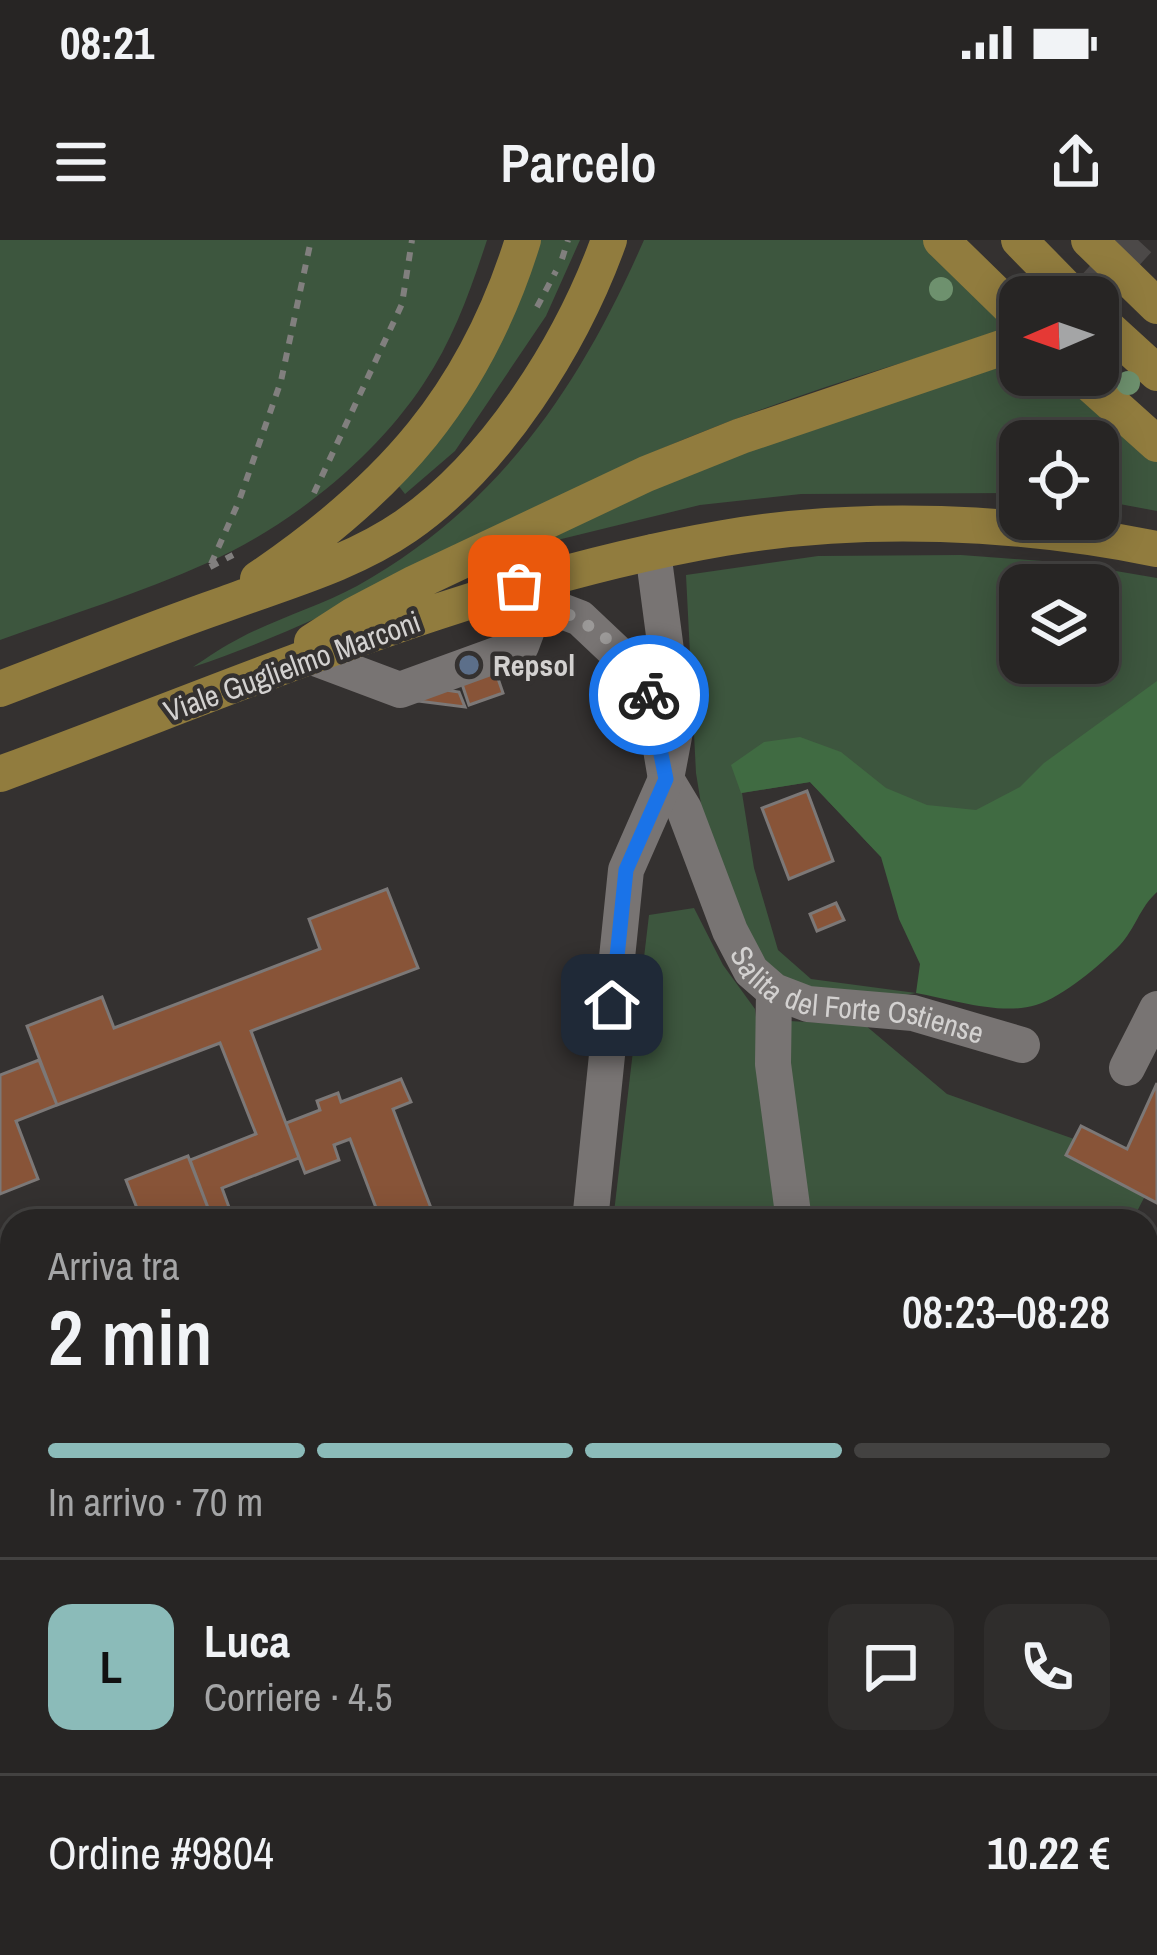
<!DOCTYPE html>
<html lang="it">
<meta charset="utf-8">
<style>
:root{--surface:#272524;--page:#2f2d2c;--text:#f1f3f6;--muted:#a4a5a6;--line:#434241;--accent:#8bbbb9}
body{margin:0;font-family:"Archivo Narrow",sans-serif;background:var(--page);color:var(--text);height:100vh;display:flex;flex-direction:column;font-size:45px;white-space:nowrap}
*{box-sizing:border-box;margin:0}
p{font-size:39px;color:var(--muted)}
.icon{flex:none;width:66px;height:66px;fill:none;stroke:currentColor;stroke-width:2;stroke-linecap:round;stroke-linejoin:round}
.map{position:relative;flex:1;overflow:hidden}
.side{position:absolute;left:0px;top:969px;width:1158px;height:747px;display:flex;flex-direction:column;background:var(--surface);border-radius:36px 36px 0 0;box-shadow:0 6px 30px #0003,0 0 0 3px var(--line)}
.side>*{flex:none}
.needle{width:78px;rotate:268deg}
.controls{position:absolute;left:999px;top:36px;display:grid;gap:24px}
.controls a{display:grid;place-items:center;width:120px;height:120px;border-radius:24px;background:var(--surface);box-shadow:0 6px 30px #0003,0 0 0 3px var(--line);font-size:60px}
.pin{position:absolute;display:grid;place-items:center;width:102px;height:102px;color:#fff;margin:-51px;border-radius:24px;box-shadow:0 6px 18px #0006}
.courier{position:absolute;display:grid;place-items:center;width:120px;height:120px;margin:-60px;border:9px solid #1a73e8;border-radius:50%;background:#fff;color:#222;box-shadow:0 3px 15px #0007}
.headline em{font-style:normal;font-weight:600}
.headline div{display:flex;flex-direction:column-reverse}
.headline{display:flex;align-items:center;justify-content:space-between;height:204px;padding:0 48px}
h1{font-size:78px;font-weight:600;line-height:90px}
.bar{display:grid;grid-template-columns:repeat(4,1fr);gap:18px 12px;align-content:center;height:144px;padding:0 48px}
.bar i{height:15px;border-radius:9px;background:var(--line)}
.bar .on{background:var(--accent)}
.bar p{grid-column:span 4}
.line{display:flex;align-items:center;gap:30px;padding:0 48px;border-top:3px solid var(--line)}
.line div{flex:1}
.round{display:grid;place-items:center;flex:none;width:126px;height:126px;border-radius:24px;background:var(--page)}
.status{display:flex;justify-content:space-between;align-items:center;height:84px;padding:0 60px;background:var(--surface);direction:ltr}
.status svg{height:33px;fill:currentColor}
header{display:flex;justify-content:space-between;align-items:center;height:156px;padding:0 48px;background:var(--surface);font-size:54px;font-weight:600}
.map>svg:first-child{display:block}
</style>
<div class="status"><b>08:21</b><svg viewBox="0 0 49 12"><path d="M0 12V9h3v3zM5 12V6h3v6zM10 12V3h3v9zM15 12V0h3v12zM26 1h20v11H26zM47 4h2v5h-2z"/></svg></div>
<header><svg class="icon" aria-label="menu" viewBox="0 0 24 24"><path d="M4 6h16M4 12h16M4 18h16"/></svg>Parcelo<svg class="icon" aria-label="share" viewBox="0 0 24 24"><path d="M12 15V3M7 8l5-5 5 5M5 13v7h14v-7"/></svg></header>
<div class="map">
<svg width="1157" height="1715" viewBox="0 0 1157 1715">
<rect width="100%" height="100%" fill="#343130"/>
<path fill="#3d563e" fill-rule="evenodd" d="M 0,0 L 487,0 C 471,49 453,100 424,143 C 374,219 290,286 207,323 C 140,353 69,375 0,400 Z
M 535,0 L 580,0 L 546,76 L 455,211 L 405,254 L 398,245 Z
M 644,0 L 926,0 L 1014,89 C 876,130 738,171 608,233 C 470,299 338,379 193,427 C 208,417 224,406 240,398 C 278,378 320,366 357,346 C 500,266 580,146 644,0 Z
M 1020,121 L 1020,135 L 1063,135 L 1157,221 L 1157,271 L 1098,260 L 1098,201 L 1020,201 L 1020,253 L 801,254 L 700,265 L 537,305 L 632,257 L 878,161 Z
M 961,315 L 1069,323 L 1157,338 L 1157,580 L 881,617 L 810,542 L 742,553 L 754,628 L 778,710 L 811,739 L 916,753 L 890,758 L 838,754 L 774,737 L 753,714 L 707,601 L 696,533 L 686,335 L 818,316 ZM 1020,345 L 1098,345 L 1098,423 L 1020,423 Z
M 694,668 L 723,725 L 755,769 L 762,824 L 789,781 L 865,785 L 947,854 L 1074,899 L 1067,916 L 1145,956 L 1132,981 L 613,981 L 649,675 Z
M 1157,1488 L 1157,1715 L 582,1715 L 573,1704 L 1146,1704 L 1146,1489 Z"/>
<path fill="#406b42" d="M 1157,441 L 1157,652 C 1140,667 1135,689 1120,705 C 1100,725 1063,757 1036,765 C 1001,776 951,759 916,753 L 920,724 L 899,679 L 881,617 L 810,542 L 741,553 L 731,525 L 764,502 L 800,497 L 841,512 L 886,548 L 927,565 L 976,570 L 1020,547 L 1044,523 Z"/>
<path fill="#885438" stroke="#7c7877" stroke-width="3" d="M 493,424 L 503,453 L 469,465 L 459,435 Z
M 413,445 L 459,452 L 465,467 L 410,460 Z
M 807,551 L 833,621 L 789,639 L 762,568 Z
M 387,649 L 418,728 L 251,791 L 299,918 L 222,948 L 234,981 L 213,981 L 190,920 L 256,894 L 220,803 L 57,865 L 27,786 L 102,757 L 114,788 L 320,709 L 309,679 Z
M 836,663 L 844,680 L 817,691 L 810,674 Z
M 39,820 L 57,865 L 16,881 L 38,939 L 0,954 L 0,835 Z
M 401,839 L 411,862 L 393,869 L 436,981 L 381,981 L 350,899 L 334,905 L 339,920 L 305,933 L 286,883 L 320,870 L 317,861 L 338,853 L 341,862 Z
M 1157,843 L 1157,963 L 1066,915 L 1081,886 L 1127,909 Z
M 188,916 L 213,981 L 142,981 L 126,940 Z
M 1151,1231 L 1157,1231 L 1157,1326 L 1146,1327 L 1146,1250 L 1151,1250 Z
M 0,1269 L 12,1276 L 12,1345 L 0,1337 Z
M 278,1704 L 302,1704 L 311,1715 L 268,1715 Z"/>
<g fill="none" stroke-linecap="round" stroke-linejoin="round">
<path stroke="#4c4948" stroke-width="36" stroke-dasharray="36 18" stroke-linecap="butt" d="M 1086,57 L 1138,0"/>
<path stroke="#817f7e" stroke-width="6" stroke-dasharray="9 9" stroke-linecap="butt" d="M 562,19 L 568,0
M 537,67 L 556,31
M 314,253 L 402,64 L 412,0
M 211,324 L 239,261 L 281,141 L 311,0
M 210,327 L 233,315"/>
<g stroke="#787473" stroke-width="36">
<path id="s1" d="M 491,354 L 538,362 L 580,378 L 634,429 L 654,468 L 666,539 L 684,569 L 730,691 L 751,731 L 774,751 L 808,764 L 913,773 L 1022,805"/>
<path d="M 312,417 L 400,450 L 521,406 L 545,342"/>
<path d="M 774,751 L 773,824 L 794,981"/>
<path d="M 1127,828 L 1157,769"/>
<path d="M 590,981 L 626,630 L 666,539 L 676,486 L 653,312"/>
<path d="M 1146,1098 L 1157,1073"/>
<path d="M 1146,1193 L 1157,1198"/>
<path d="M 1146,1648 L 1157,1651"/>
<path d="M 0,1657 L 12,1667"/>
<path d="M 58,1704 L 71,1715"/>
</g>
<path stroke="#917c3e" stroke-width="36" d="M 941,0 L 1020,77
M 1019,0 L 1075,57
M 1089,0 L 1157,66
M 1098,79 L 1157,133
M 1080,135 L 1157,204
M 258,339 C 391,249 475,155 523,0
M 312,402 L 354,375 L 415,343 L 646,234 L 741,196 L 1010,105
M 0,449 C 74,421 147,391 222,365 C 284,342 351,324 406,286 C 497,223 572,103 609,0
M 0,534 C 237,447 473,341 724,298 C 864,274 1018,281 1157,309
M 0,1457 L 12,1463
M 0,1495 L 12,1507
M 0,1534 L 12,1534
M 0,1597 L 12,1607
M 125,1704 L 137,1715
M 181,1704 L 190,1715
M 361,1704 L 370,1715"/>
<g stroke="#b3b1b0" stroke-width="14">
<path id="rail" d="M 0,1161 L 12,1171
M 0,1202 L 12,1211
M 482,1704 L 490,1715
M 521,1704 L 529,1715"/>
</g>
<use href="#rail" stroke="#343130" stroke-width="9" stroke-dasharray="27" stroke-linecap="butt"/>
</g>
<g fill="#6e916e">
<circle cx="941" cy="49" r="12"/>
<circle cx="1128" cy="143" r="12"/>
</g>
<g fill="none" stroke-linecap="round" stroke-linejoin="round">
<path stroke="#9b9998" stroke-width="12" stroke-dasharray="0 21.6" d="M 519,346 L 546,339 L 538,362 C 584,377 630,408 649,455"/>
<path stroke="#1a73e8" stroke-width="15" d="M 612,765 L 626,630 L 666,539 L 649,455"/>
</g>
<circle fill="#5c6f8a" stroke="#343130" stroke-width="4.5" cx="469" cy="425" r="12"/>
<g text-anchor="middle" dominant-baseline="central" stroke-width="9" stroke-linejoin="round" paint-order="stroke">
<g font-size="30" font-weight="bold" fill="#d3d1d0" stroke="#343130" text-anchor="start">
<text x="493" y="425">Repsol</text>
</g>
<g font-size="30" fill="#d3d1d0" stroke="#343130">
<text transform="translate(292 426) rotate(-20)">Viale Guglielmo Marconi</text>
<text stroke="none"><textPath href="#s1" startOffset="603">Salita del Forte Ostiense</textPath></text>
</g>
</g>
</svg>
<div class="controls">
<a><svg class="needle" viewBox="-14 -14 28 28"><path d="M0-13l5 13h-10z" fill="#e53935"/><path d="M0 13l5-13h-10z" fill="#a4a5a6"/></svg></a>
<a><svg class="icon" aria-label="locate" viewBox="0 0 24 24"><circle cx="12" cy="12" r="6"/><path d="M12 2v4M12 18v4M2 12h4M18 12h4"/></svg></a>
<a><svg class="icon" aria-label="layers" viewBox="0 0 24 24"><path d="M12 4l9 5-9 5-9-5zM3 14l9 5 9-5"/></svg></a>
</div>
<div class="pin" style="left:519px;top:346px;background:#ea580c"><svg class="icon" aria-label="bag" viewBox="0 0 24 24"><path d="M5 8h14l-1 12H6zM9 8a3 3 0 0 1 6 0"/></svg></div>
<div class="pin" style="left:612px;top:765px;background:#1f2937"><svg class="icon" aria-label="home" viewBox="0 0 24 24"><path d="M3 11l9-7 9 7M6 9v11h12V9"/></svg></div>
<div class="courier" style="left:649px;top:455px"><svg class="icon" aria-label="bike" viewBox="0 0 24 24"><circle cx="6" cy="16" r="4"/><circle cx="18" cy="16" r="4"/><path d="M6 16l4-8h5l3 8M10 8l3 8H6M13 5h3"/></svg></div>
<section class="side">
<div class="headline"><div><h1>2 min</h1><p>Arriva tra</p></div><em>08:23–08:28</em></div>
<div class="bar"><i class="on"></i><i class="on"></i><i class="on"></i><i></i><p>In arrivo · 70 m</p></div>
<div class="line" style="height:216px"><b class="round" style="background:var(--accent);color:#111">L</b><div><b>Luca</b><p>Corriere · 4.5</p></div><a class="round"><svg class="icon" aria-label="chat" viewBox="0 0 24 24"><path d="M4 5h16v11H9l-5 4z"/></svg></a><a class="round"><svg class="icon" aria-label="phone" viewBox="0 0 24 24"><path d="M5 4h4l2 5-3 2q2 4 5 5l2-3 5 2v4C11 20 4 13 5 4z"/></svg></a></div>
<div class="line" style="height:156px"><div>Ordine #9804</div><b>10.22 €</b></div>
</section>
</div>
